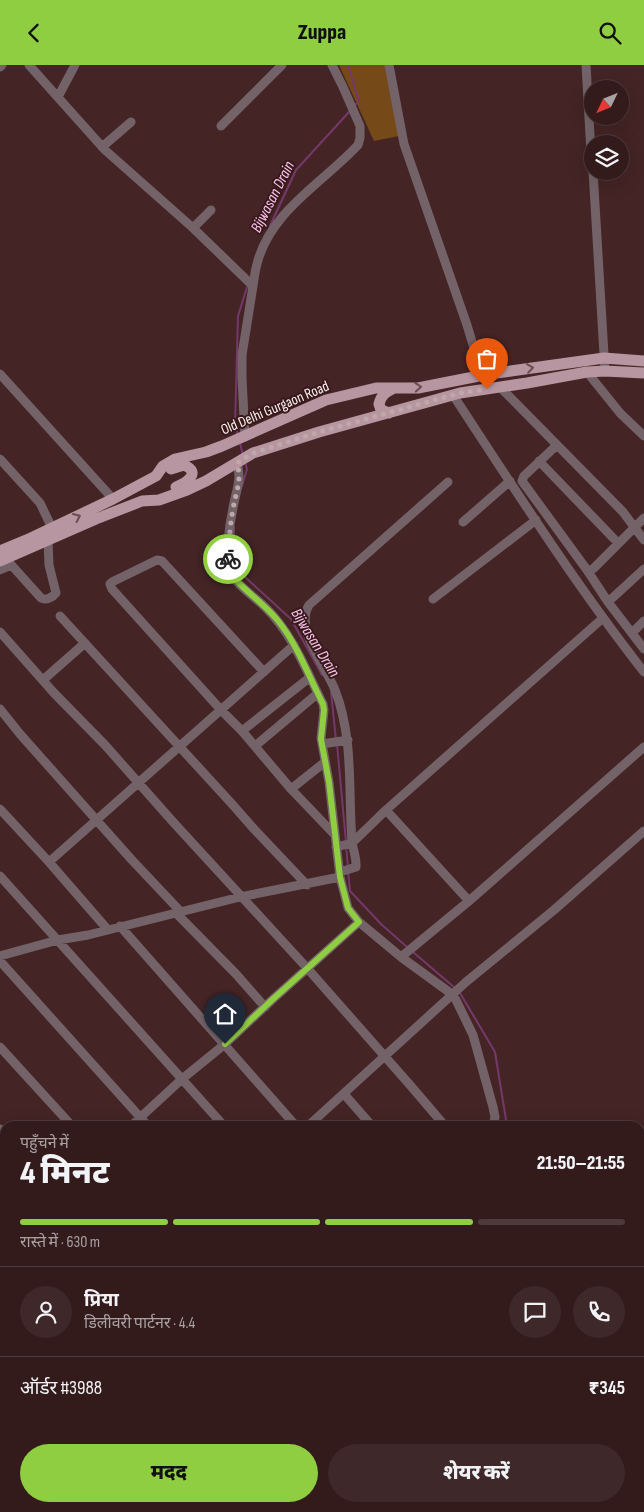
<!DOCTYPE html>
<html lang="hi">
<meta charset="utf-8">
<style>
:root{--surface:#331b1c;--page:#3e2829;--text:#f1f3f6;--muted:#a9a1a3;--line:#4e393b;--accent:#8fcd41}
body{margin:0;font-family:"Sofia Sans Condensed","Noto Sans Devanagari",sans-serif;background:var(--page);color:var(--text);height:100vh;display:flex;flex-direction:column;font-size:19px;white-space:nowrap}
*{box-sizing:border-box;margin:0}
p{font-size:16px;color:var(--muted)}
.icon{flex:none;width:28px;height:28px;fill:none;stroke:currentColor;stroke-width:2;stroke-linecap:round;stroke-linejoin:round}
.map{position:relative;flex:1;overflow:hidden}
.details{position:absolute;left:0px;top:1056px;width:645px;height:391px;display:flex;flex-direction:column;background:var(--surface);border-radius:15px 15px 0 0;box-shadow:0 5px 20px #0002,0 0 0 1px var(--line)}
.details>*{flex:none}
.needle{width:32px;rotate:227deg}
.fabs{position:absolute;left:584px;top:15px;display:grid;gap:10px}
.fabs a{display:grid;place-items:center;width:45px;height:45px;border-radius:50%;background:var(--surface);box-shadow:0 5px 20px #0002,0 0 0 1px var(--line);font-size:25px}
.pin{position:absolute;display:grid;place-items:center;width:42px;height:42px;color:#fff;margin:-51px -21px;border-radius:50% 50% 50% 0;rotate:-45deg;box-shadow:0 0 5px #0007}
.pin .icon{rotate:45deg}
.courier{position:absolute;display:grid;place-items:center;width:50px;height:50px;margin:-25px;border:4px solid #8fcd41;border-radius:50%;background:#fff;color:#222;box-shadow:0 1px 6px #0007}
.overview em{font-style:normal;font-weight:800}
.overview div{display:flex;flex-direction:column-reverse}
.overview{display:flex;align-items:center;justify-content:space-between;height:85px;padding:0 20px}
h1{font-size:32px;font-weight:800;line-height:38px}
.bar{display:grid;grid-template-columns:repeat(4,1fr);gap:8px 5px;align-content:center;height:60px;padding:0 20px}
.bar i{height:6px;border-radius:4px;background:var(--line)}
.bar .active{background:var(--accent)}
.bar p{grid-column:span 4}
.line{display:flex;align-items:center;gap:12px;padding:0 20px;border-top:1px solid var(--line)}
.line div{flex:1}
.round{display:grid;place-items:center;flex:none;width:52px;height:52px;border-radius:26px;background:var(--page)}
.cta{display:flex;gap:10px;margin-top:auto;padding:10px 20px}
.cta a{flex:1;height:58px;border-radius:30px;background:var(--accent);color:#111;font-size:20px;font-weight:800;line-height:58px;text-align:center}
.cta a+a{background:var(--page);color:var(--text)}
header{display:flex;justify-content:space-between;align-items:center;height:65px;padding:0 20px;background:var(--accent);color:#111;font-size:22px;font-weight:800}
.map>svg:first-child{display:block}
</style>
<header><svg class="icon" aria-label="back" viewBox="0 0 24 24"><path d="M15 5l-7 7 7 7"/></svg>Zuppa<svg class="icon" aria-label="search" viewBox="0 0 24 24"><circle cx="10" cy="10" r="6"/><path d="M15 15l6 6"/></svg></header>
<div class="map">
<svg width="644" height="1447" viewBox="0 0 644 1447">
<rect width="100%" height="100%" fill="#442425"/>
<path fill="#764918" d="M 339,0 L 385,0 L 399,71 L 374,76 Z"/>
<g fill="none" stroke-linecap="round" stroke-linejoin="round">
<path stroke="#75386b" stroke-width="2" d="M 348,0 L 359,36 L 356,39
M 269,163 L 296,105 L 349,47
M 238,370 L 235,360 L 238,251 L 247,222
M 240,378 L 243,390
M 242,421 L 247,404 L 245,397
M 234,462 L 234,502 L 291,554 L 322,610
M 331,627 L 336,675
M 337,679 L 346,777
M 346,781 L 348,802
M 348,806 L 350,826 L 381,859 L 407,882
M 413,887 L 455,923
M 460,928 L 495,987 L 507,1061
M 488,1442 L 490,1447"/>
<path stroke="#736368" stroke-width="9" d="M 29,0 L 105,85 L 193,163 L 253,221 L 242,290 L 242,313 L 245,372
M 389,0 L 404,79 L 467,260 L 482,310
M 586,0 L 592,105
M 0,2 L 2,0
M 58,32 L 75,0
M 221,61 L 282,0
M 102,82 L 131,57
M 593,106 L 605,306
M 193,163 L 211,145
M 253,221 C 254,214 255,206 257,199 C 270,146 324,117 358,80 L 360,73 L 360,61 L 343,22 L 332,0
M 479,282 L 489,309
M 587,307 L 620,348 L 644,371
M 0,309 L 113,434
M 500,322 L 623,447 L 644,475
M 453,330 C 514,423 575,519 644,607
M 557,380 L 524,411 L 522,416 L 587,505 L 591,505 L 594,503 L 644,453
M 0,394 L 40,438 L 52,463
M 539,396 L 618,478
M 237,398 C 242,416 236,425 233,443 C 230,457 225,489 229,503 C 233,518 254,531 265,542 C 292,568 306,605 323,639 L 324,645 L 321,673 L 329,717 L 340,812 L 348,843 L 359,857 L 401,892 L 449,927 L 456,935 L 473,970 L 493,1042 L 495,1052 L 493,1061
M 463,457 L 510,416
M 6,494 L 41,533 C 46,536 53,532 56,528 L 49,500 L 48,475
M 0,505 L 11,500
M 587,505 L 608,537 L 644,584
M 433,534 L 536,455
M 608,537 L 644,504
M 60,551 L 232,739 L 254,764 L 307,820
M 0,567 L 54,628 L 105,680 L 174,758 L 307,903 L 410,1020 L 445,1061
M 632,568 L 644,556
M 264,607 L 162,496 L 157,495 L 112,517 L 110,519 L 112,524 L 221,645 L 242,666 L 291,724 L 334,769
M 43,615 L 85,578
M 0,644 L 20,669 L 131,794 L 180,846
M 242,666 L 309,613
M 322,679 L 348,675
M 255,681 L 317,629
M 291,724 L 325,697
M 0,744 L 49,797 L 108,865
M 386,745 L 469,836
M 336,782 L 352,778 L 386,745 L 603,553
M 49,797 L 294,580
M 340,807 L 356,802 L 356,799 C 356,792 353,784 352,777 C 348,725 354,674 335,625 C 326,602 294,564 309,540 L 448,417
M 0,811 L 224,1061
M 176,848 L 236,909 L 265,942
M 120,861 L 296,1061
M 0,891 L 58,875 L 88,870 L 240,832 L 340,812
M 401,892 L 469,836 L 644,682
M 0,896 L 148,1061
M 0,982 L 72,1061
M 344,1029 L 372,1061
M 131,1061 L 182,1014 L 225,979 L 273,934 L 359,857
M 308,1061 L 466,917 L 554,845 L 644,766
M 0,1064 L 5,1070
M 640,1071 L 644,1071
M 0,1104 L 5,1110
M 640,1132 L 644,1131
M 0,1227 L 5,1227
M 640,1262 L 644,1258
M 504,1442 L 506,1447"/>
<path stroke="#b796a1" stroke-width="11" d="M 389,348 L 381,345 L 379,339 C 381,330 386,327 394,323
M 171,404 L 184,400 C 202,408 186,418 176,422
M 0,486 L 31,473 L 113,434 L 156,411 L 163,401 L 175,394 L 206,387 L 222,381 L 326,335 L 376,323 L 418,323 L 489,309 L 604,293 L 644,296
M 0,496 L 96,454 L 142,436 L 159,435 L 187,425 L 206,416 L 253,388 L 319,367 L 460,328 L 527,318 L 587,307 L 605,306 L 644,308
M 0,1270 L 5,1276
M 131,1442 L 134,1447"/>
</g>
<defs><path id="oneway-chevron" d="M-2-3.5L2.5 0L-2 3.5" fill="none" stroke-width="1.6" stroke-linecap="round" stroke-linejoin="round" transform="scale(1.25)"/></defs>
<g stroke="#6b4c51">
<use href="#oneway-chevron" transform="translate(530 303) rotate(-8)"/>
<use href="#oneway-chevron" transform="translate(418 322) rotate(-5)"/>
<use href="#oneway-chevron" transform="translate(77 452) rotate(-25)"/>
</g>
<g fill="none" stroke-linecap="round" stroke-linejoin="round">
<path stroke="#bda9a9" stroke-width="5" stroke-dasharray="0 9" d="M 228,494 C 229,477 230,460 233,444 C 236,426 242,416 237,398 L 253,388 L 319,367 L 460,328 L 487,324"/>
<path stroke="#8fcd41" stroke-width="6" d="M 225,979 L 273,934 L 359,857 L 348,843 L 340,812 L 329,717 L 321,674 L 324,645 L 323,639 C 309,612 298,581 279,557 C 266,540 247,528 232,511 L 229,505 L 228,494"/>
</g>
<g text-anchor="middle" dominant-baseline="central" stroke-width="4" stroke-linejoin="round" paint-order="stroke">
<g font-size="15" fill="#fef0f0" stroke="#391a1b">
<text transform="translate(275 343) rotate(-23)">Old Delhi Gurgaon Road</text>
</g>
<g font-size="16" font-style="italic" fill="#fbc4ef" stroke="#391a1b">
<text transform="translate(273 132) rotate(-63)">Bijwasan Drain</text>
<text transform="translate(315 578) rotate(58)">Bijwasan Drain</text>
</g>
</g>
</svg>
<div class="fabs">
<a><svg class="needle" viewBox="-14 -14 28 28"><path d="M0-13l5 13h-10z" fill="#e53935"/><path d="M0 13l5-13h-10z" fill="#a9a1a3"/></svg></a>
<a><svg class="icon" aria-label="layers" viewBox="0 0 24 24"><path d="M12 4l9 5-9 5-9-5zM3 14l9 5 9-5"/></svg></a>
</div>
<div class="pin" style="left:487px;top:324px;background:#ea580c"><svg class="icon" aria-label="bag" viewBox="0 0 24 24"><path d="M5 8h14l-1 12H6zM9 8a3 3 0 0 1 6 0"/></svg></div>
<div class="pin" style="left:225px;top:979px;background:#1f2937"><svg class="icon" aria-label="home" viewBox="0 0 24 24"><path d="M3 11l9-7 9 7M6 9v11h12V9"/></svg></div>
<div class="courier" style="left:228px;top:494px"><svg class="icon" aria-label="bike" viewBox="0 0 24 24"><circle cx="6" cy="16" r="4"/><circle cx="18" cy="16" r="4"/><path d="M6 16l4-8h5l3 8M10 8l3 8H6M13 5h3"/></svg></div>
<section class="details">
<div class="overview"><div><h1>4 मिनट</h1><p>पहुँचने में</p></div><em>21:50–21:55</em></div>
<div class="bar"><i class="active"></i><i class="active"></i><i class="active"></i><i></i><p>रास्ते में · 630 m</p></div>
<div class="line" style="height:90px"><a class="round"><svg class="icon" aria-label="person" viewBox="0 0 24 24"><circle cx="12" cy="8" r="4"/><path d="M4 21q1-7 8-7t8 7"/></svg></a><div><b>प्रिया</b><p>डिलीवरी पार्टनर · 4.4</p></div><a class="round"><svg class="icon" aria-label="chat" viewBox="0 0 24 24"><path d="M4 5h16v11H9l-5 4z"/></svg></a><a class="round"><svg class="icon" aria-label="phone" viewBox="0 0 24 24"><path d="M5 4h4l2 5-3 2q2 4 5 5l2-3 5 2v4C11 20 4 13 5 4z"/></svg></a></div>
<div class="line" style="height:65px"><div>ऑर्डर #3988</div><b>₹345</b></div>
<div class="cta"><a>मदद</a><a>शेयर करें</a></div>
</section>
</div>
